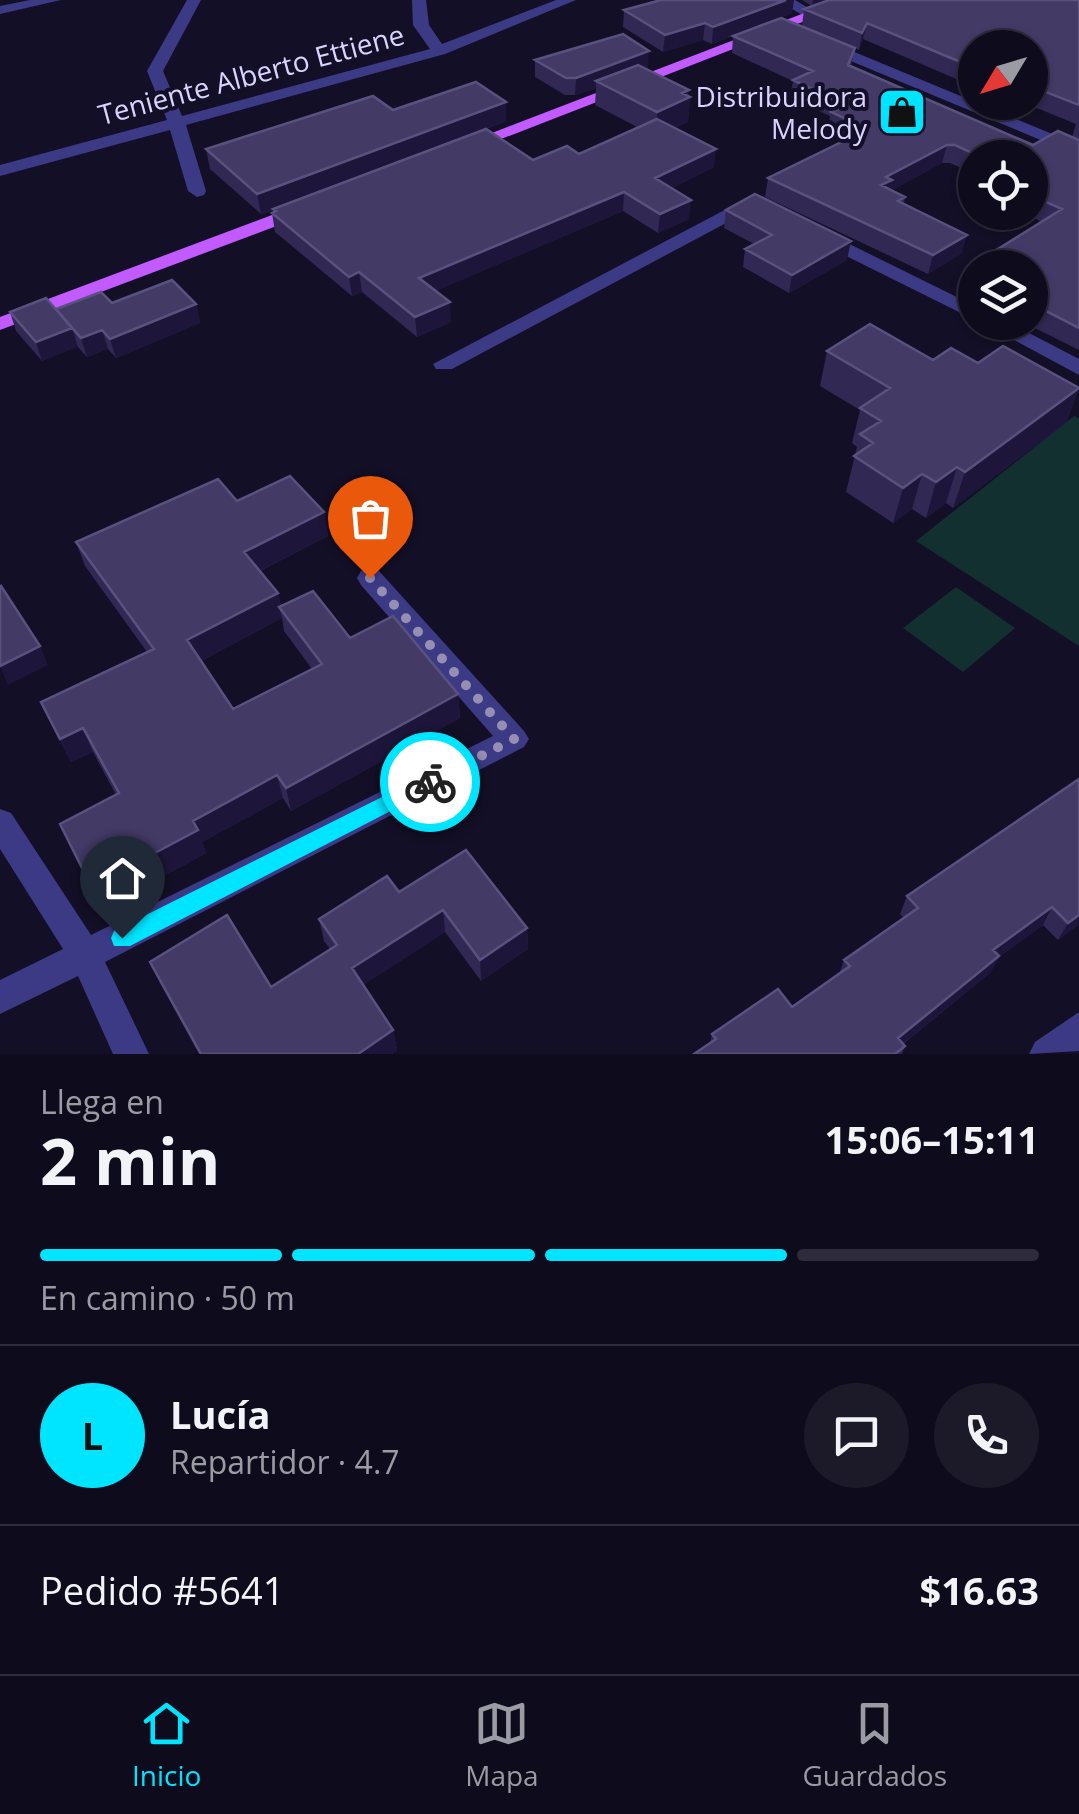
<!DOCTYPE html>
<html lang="es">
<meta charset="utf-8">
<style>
:root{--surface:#0e0b1c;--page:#1c1929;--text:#f1f3f6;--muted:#9b9ba3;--line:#2e2b3b;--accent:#00e5ff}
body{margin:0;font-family:"Open Sans",sans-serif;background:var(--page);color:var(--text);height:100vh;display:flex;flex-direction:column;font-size:38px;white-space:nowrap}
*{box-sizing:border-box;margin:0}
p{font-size:32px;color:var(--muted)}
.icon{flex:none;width:55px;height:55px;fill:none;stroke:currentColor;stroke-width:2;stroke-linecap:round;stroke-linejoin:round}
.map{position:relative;height:1054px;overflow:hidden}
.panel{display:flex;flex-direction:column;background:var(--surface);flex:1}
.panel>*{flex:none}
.needle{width:65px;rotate:232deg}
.fabs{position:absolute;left:958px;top:30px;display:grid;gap:20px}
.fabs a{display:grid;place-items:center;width:90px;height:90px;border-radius:50%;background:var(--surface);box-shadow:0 2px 8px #0004,0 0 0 2px var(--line);font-size:50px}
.pin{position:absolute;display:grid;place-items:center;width:85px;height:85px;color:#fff;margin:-102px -42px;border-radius:50% 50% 50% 0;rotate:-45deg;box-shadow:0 0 10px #0007}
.pin .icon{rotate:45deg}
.courier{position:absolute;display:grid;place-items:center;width:100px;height:100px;margin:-50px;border:8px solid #00e5ff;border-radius:50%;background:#fff;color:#222;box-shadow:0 2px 12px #0007}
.overview em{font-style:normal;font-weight:700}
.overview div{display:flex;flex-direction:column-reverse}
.overview{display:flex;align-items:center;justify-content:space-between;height:170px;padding:0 40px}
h1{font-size:65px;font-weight:700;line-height:75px}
.bar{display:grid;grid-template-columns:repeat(4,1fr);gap:15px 10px;align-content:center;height:120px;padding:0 40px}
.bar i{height:12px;border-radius:8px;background:var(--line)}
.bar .on{background:var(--accent)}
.bar p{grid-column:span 4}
.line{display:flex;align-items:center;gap:25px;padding:0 40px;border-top:2px solid var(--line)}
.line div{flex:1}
.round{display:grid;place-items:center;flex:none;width:105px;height:105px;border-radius:52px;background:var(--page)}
.tabs{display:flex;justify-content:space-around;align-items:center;height:140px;border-top:2px solid var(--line);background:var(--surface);font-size:28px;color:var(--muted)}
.tabs a{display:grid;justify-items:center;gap:5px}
.tabs .on{color:var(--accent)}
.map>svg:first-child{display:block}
</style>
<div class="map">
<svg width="1079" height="1054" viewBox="0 0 1079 1054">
<rect width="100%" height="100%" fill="#130f26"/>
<path fill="#12302f" d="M 1074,416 L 1079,418 L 1079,646 L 916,541 Z
M 956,587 L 1015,628 L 963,672 L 903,628 Z"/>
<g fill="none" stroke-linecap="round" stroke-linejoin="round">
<path fill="#3d3a85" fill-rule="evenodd" d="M 30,0 L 61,0 L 0,14 L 0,6 Z
M 187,0 L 201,0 L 163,71 L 182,116 L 430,49 L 413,25 L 412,0 L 426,0 L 429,25 L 442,44 L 556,0 L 576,0 L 445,54 L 186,125 L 206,191 L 204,195 L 197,197 L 188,191 L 170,130 L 0,176 L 0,165 L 167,120 L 147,71 Z
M 777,0 L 795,0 L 822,16 L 809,19 Z
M 823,39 L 1079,145 L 1079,156 L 817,47 L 815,44 Z
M 753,195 L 760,197 L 760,205 L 452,369 L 436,369 L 433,364 Z
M 819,229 L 975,306 L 975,320 L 812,239 L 812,231 Z
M 981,322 L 1008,322 L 1079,359 L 1079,375 Z
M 370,568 L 379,571 L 524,731 L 529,739 L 524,747 L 105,962 L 149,1054 L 113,1054 L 78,976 L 0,1014 L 0,980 L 63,949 L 0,849 L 0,809 L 11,813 L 91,935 L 493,736 L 361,585 L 357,578 L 361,571 Z
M 1079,1012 L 1079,1051 L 1029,1054 L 1035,1042 Z"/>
<path fill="#c25bff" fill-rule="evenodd" d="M 838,0 L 859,0 L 473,150 L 461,150 L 458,146 Z
M 304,203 L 311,205 L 311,213 L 0,330 L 0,317 Z"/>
</g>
<path fill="#312854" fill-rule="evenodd" d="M 802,0 L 827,0 L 812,6 Z
M 1079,0 L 1079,350 L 1031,326 L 1028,328 L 1013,322 L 1030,322 L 1030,268 L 982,268 L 985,257 L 1042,222 L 1022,212 L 1030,212 L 1030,158 L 975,158 L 975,174 L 950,163 L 942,163 L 892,190 L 905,197 L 904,203 L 962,253 L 928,274 L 765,197 L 768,178 L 847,139 L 828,130 L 830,116 L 790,98 L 793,81 L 732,53 L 733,36 L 802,26 L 804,9 ZM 863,39 L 975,87 L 975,48 L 1030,48 L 1030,102 L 1022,102 L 1076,124 L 1072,137 L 1033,145 L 851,67 L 855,48 L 859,50 Z
M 624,10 L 792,13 L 712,44 L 703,40 L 663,52 L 623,27 Z
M 535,60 L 648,68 L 646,69 L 689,90 L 688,96 L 690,97 L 688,122 L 675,128 L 714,167 L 672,188 L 689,219 L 658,233 L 623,211 L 435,291 L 451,322 L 417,337 L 362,292 L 352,296 L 275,232 L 272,213 L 274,212 L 273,210 L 261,214 L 210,169 L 206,149 L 393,110 L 506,102 L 506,121 L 486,129 L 533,160 L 579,154 L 637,127 L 595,105 L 596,88 L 575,95 L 565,95 L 535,77 Z
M 726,210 L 847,260 L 789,293 L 743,267 L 745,249 L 754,244 L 724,228 Z
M 112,303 L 196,304 L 200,323 L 116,358 L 108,349 L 87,357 L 77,346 L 42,361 L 16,331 L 10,312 L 56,310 Z
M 827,351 L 978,363 L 1079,388 L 1066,423 L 953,508 L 946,503 L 926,518 L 912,509 L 893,523 L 846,492 L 857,447 L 852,443 L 860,410 L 820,386 Z
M 237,501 L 324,512 L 328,536 L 260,571 L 278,593 L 281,606 L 350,638 L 458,694 L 460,718 L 291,811 L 283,798 L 202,842 L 206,853 L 162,877 L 157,870 L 99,902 L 60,824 L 116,795 L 93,752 L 71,762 L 41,702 L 147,652 L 85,566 L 76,542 ZM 282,618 L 284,631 L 312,669 L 233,709 L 201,661 Z
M 1079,779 L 1079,924 L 1058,940 L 1043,925 L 999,957 L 990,973 L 903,1044 L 905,1046 L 902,1054 L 694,1054 L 710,1043 L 712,1034 L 792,1007 L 839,974 L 844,960 L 904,918 L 900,914 L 907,896 Z
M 399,892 L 527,928 L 528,949 L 481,981 L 445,932 L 363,985 L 393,1030 L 397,1050 L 392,1054 L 199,1054 L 160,983 L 150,962 L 271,987 L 330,949 L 324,941 L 319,919 Z"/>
<path fill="#1d163a" d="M 786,0 L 794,0 L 792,13 L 712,44 L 713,27 Z
M 813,0 L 827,0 L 812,6 Z
M 705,23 L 703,40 L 663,52 L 665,35 Z
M 867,23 L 863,39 L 859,50 L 862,33 Z
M 649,51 L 648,68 L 604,85 L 596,81 L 596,88 L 575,95 L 576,78 Z
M 689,90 L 688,98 L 690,97 L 688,122 L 656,137 L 657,112 L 682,93 Z
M 506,102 L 506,121 L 261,214 L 257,194 Z
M 947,145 L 942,163 L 889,192 L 881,185 L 886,177 Z
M 716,149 L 714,167 L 654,197 L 655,178 Z
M 624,192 L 623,211 L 420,298 L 419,278 Z
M 691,200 L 689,219 L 658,233 L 660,214 Z
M 967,235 L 962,253 L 928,274 L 933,255 Z
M 851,241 L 847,260 L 789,293 L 792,275 Z
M 359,272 L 362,292 L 352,296 L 349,277 Z
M 450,302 L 451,322 L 417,337 L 415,317 Z
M 196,304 L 200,323 L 116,358 L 110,339 Z
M 1038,307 L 1031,326 L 1028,328 L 1034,309 Z
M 72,328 L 78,347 L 42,361 L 36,342 Z
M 102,330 L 108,349 L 87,357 L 81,338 Z
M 1079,388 L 1066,423 L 953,508 L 965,472 Z
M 957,467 L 946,503 L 926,518 L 936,482 Z
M 922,474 L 912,509 L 893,523 L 903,488 Z
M 324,512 L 328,536 L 249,576 L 244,552 Z
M 278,593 L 282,611 L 279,607 L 282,618 L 195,664 L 187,640 Z
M 40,646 L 48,665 L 8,685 L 0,666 Z
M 458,694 L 460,718 L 291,811 L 286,788 Z
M 83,728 L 93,752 L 71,762 L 60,739 Z
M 277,775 L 283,798 L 202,842 L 206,853 L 162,877 L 153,854 L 193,821 Z
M 148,847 L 157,870 L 99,902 L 88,880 Z
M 1052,907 L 1043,925 L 999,957 L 990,973 L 890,1054 L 898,1038 L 993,950 Z
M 443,910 L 445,932 L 357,989 L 352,968 Z
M 1079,915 L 1079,924 L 1058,940 L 1068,923 Z
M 527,928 L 528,949 L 481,981 L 480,960 Z
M 393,1030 L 397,1050 L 392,1054 L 358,1054 Z"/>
<path fill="#433a66" stroke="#5a527e" stroke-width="2.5" d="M 661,0 L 786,0 L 713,27 L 705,23 L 665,35 L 624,10 Z
M 829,0 L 1079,0 L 1079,105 L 1030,86 L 1030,48 L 975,48 L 975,68 L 867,23 L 862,33 L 804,9 Z
M 781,18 L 855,48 L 848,65 L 1033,145 L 1058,131 L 1079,140 L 1079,328 L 1038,307 L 1034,309 L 1030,307 L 1030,268 L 1007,268 L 985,257 L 1062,209 L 1030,195 L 1030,186 L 1038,182 L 1030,179 L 1030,158 L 983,158 L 955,145 L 947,145 L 886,177 L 892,180 L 881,185 L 905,197 L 898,201 L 967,235 L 933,255 L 768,178 L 868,129 L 831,112 L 846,105 L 793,80 L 813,71 L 733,36 Z
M 623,34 L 649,51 L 576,78 L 566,78 L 535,60 Z
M 638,65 L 689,90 L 682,93 L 690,97 L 657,112 L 596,81 Z
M 476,82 L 506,102 L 257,194 L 206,149 L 373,96 L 393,110 Z
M 657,119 L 716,149 L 655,178 L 691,200 L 660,214 L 624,192 L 419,278 L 450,302 L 415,317 L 359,272 L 349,277 L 272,213 L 276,211 L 273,209 L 486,129 L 533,160 L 567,146 L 579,154 Z
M 755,194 L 851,241 L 792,275 L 745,249 L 772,235 L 726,210 Z
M 172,280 L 196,304 L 110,339 L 102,330 L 81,338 L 56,309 L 101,292 L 112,303 Z
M 46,298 L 72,328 L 36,342 L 10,312 Z
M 870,324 L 933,360 L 951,348 L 978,363 L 1003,346 L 1079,388 L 965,472 L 957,467 L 936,482 L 922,474 L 903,488 L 854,456 L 873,443 L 860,434 L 881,421 L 860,408 L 890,388 L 827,351 Z
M 290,476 L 324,512 L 244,552 L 278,593 L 187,640 L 233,709 L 322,664 L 279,607 L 313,591 L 350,638 L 393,616 L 458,694 L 286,788 L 277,775 L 193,821 L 198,830 L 153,854 L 148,847 L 88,880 L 60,824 L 119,793 L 83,728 L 60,739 L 41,702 L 154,649 L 76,542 L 218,479 L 237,501 Z
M 1,586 L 40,646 L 0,666 L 0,587 Z
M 1079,779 L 1079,915 L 1068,923 L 1052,907 L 993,950 L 999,956 L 898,1038 L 905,1046 L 895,1054 L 694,1054 L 716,1039 L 712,1034 L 778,989 L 792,1007 L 850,966 L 844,960 L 918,908 L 907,896 Z
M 466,850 L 527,928 L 480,960 L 443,910 L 352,968 L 393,1030 L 358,1054 L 201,1054 L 150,962 L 227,915 L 271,987 L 337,945 L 319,919 L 387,876 L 399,892 Z"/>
<path fill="#00e5ff" d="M 430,773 L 437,776 L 437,787 L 130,946 L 114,946 L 111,938 L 114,931 Z"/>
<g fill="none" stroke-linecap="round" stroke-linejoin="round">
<path stroke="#948fb3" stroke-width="10" stroke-dasharray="0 18" d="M 370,578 L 514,739 L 430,782"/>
</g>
<defs>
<g id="shop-square" transform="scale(2.5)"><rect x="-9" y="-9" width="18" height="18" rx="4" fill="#00e5ff" stroke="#130f26"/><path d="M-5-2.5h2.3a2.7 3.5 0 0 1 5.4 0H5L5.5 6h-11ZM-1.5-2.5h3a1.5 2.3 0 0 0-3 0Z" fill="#111"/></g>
</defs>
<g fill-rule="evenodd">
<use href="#shop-square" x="902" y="112"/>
</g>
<g text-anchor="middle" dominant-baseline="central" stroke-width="8" stroke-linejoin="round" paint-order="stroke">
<g font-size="28" fill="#d9d4ff" stroke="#130f26">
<text transform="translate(251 74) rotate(-15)">Teniente Alberto Ettiene</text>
</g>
<g font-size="28" fill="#d9d4ff" stroke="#130f26" text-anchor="end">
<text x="867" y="96">Distribuidora<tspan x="867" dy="32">Melody</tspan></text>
</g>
</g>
</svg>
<div class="fabs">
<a><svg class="needle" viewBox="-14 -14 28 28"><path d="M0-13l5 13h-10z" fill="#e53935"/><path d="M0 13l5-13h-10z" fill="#9b9ba3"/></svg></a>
<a><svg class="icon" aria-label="locate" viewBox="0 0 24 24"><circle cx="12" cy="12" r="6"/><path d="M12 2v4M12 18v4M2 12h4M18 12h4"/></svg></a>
<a><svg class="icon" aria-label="layers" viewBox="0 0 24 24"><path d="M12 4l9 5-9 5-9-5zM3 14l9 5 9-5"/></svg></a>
</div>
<div class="pin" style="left:370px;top:578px;background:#ea580c"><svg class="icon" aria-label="bag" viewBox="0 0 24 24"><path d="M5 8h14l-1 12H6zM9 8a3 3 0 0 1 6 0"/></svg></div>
<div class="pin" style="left:122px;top:938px;background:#1f2937"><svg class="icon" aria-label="home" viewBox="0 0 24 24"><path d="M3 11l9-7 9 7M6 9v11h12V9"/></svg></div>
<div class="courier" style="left:430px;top:782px"><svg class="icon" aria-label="bike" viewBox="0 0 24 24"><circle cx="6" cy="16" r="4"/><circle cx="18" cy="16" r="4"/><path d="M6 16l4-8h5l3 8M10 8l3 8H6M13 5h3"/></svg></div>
</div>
<section class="panel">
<div class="overview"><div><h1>2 min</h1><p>Llega en</p></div><em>15:06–15:11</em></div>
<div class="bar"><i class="on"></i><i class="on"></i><i class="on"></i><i></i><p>En camino · 50 m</p></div>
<div class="line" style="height:180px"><b class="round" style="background:var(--accent);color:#111">L</b><div><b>Lucía</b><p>Repartidor · 4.7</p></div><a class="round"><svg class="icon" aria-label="chat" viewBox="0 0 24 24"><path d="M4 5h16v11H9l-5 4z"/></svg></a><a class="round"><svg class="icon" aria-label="phone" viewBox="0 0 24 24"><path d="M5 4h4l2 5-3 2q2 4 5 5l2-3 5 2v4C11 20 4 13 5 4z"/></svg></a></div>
<div class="line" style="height:130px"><div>Pedido #5641</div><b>$16.63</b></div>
</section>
<nav class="tabs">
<a class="on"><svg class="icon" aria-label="home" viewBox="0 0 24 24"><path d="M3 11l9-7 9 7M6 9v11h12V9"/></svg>Inicio</a>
<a><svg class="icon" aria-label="map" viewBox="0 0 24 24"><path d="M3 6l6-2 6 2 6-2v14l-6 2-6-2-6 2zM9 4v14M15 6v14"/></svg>Mapa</a>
<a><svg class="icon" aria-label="saved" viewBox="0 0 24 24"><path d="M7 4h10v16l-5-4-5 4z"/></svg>Guardados</a>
</nav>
